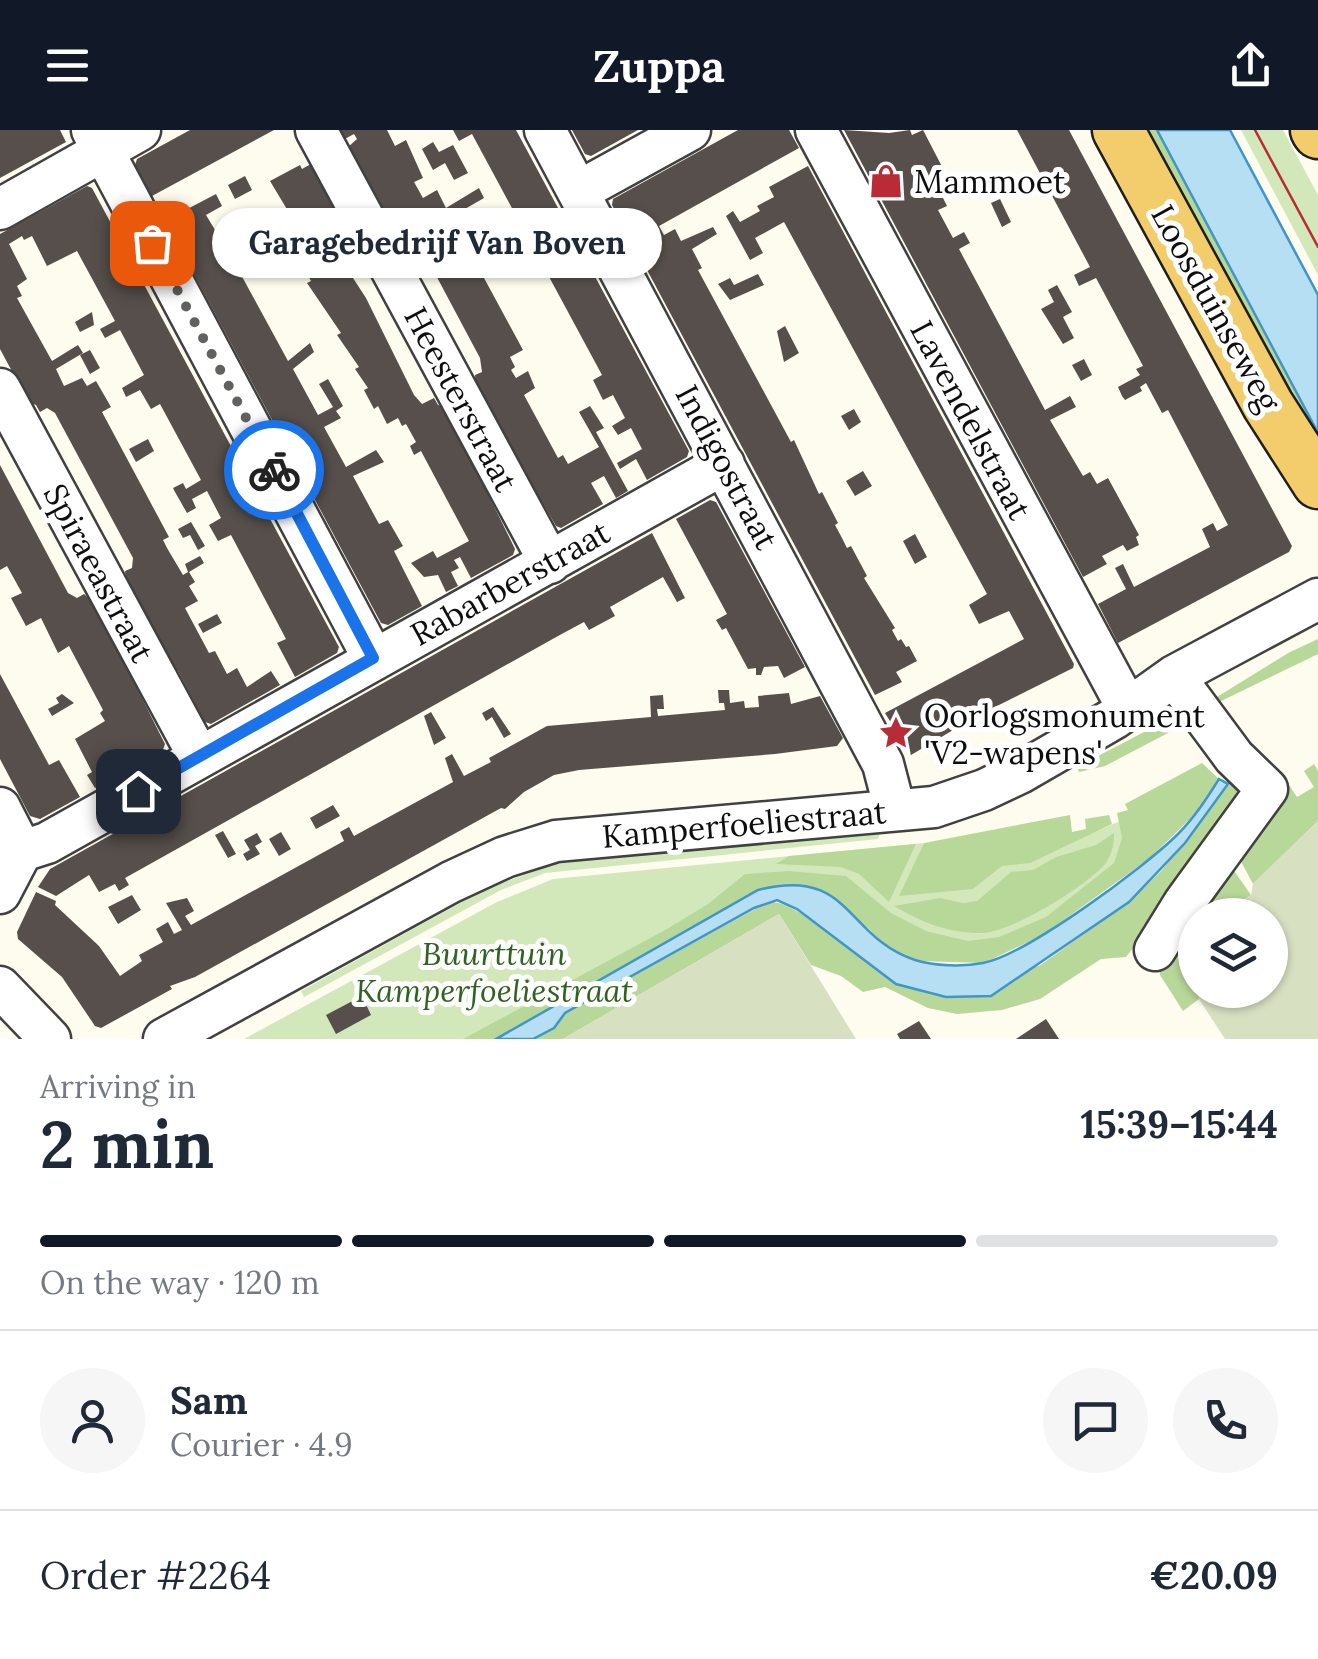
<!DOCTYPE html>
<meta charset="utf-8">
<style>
:root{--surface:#fff;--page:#f6f6f7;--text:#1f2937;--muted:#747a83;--line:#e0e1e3;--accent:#111827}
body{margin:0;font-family:Lora,serif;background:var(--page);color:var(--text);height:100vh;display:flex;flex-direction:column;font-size:38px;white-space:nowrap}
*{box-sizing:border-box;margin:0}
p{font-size:32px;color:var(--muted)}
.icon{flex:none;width:55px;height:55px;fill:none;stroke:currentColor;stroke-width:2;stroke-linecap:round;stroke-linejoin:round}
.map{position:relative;height:909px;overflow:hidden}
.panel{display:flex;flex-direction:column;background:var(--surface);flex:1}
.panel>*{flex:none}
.buttons{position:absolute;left:1178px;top:768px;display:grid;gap:20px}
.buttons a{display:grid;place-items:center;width:110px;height:110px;border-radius:50%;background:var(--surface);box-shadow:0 2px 8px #0004;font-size:50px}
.pin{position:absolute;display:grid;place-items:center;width:85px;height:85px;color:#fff;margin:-42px;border-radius:20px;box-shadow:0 5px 15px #0006}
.courier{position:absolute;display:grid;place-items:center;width:100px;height:100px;margin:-50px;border:8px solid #1a73e8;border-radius:50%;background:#fff;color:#222;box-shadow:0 2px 12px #0007}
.bubble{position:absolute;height:70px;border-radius:35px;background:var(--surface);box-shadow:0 2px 8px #0004;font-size:32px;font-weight:700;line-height:70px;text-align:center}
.head em{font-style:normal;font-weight:700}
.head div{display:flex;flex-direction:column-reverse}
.head{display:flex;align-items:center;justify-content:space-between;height:170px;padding:0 40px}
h1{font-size:65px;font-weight:700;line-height:75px}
.bar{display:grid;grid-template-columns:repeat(4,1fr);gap:15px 10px;align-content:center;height:120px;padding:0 40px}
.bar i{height:12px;border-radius:8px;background:var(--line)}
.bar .on{background:var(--accent)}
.bar p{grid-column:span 4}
.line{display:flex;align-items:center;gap:25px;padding:0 40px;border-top:2px solid var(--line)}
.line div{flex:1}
.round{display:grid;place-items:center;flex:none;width:105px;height:105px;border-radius:52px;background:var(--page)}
header{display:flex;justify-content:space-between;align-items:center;height:130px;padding:0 40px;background:var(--accent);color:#fff;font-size:45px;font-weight:700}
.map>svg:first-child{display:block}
</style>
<header><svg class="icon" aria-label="menu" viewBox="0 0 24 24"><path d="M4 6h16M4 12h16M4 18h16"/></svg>Zuppa<svg class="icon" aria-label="share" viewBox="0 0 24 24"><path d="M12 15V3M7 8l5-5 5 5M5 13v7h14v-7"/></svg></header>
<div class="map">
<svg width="1318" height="909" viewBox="0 0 1318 909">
<rect width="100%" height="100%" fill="#fefbef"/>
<path fill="#d3e8ba" d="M 1241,0 L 1283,0 L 1318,65 L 1318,145 Z
M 1219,649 L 1207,669 L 984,833 L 803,754 L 496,909 L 244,909 L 497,772 L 553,749 L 924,713 L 916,731 L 1038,726 Z
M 880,703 L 878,709 L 545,743 L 501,760 L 304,867 L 301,861 L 487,758 L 567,730 Z"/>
<path fill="#b8d89a" d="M 1135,0 L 1157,0 L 1318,303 L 1318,327 Z
M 1318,509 L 1318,524 L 1209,577 L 1248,609 L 1238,621 L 1204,575 L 1290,522 Z
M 1169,589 L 1172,597 L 1168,603 L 1105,636 L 1079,642 L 1077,637 Z
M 1202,633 L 1219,649 L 1194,685 L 1150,728 L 1043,805 L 984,833 L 919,831 L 884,815 L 868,798 L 758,760 L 496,909 L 463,909 L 667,799 L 708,774 L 745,744 L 789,741 L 846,746 L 891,783 L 926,801 L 968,811 L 999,807 L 1046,787 L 1114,733 L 1122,708 L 1117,683 L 1128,680 L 1125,674 Z
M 1314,634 L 1318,641 L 1318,691 L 1253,754 L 1236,722 L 1287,652 L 1297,667 L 1314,657 L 1304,641 Z
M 1237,644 L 1248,669 L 1126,827 L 1101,829 L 1040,869 L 1002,880 L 957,884 L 928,878 L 885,857 L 863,862 L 841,846 L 811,835 L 779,784 L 563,909 L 533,909 L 554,898 L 565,883 L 768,772 C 795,768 869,835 896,854 L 1039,836 L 1129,772 L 1161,741 Z
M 1070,685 L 1072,702 L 1086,699 L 1085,689 L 1109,685 L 1112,694 L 1030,733 L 1002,736 L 973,759 L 899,766 L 924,713 Z
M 1114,703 C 1114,714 1112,724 1106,733 C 1087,756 1013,801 984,803 C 951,804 922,793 894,776 L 940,768 L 963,773 L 977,771 L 1011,742 L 1033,740 L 1056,727 L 1096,715 Z
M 916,714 L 889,772 L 859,744 L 841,737 L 776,734 L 789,726 Z
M 1228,732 L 1251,765 L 1219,785 L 1195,785 L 1195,809 L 1190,822 L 1195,830 L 1195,860 L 1202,860 L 1199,869 L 1183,881 L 1160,845 L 1159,835 Z"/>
<path fill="#d7e0c1" d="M 1318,691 L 1318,909 L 1225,909 L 1199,869 L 1202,860 L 1270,860 L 1270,785 L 1219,785 L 1251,765 L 1253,754 Z
M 779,784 L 856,909 L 563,909 Z"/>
<path fill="#b6dff4" stroke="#4096c8" stroke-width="2.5" d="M 1157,0 L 1230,0 L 1318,165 L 1318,303 Z
M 1219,649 L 1228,654 L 1185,713 L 1129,772 L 991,866 L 946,867 L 896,854 L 797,779 L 777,770 L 754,778 L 565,883 L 554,898 L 533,909 L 496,909 L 758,760 C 851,736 845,807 915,830 C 934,836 963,837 983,833 C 1026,825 1145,737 1178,704 C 1195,687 1207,668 1219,649 Z"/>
<path fill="#564f4b" d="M 0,0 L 60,0 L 66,12 L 0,48 Z
M 190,0 L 274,0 L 152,66 L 135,35 L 137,29 Z
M 337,0 L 387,0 L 395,16 L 406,10 L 423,48 L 414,52 L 423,68 L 437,60 L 446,78 L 479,58 L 484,68 L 451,87 L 523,220 L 510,227 L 515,237 L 511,240 L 516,248 L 528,241 L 535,258 L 524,265 L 558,328 L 563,325 L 568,334 L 599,317 L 579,282 L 590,276 L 604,298 L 596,302 L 628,361 L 616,368 L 604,346 L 591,353 L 603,374 L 561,398 L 556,396 L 476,259 L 475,245 L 482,242 L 480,228 L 407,91 L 397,82 L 383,84 L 347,18 L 357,9 L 354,4 L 343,10 Z
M 453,0 L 516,0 L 689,321 L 687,327 L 647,350 L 636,329 L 620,339 L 617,333 L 642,319 L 631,298 L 618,305 L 612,296 L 625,288 L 613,265 L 603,270 L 593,250 L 602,245 L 472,4 L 459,11 Z
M 572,0 L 638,0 L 591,26 L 585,24 Z
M 738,0 L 789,0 L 799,18 L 659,96 L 664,105 L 675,99 L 681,111 L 713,97 L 717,104 L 692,119 L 702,138 L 698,140 L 791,312 L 794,310 L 819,364 L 822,362 L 838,393 L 835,395 L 842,408 L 847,418 L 851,416 L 867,446 L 864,448 L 895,498 L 892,500 L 898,511 L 901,509 L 906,517 L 909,516 L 917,531 L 896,542 L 902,552 L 875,565 L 639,125 L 656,116 L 648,102 L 631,111 L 612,75 L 613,69 Z
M 844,0 L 889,3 L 910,0 L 912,5 L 923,0 L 950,52 L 938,58 L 947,76 L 938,80 L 953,108 L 964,102 L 970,113 L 959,119 L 1045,280 L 1070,266 L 1076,277 L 1050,290 L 1083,346 L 1090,342 L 1097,354 L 1108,348 L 1139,405 L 1136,407 L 1139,415 L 1127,421 L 1123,415 L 1102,426 L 1107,434 L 1083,447 Z
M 1017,0 L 1069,0 L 1292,416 L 1289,422 L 1118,513 L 1098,474 L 1126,459 L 1115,438 L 1123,434 L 1134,457 L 1210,417 L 1202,399 L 1213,393 L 1217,401 L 1228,395 L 1168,280 L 1162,283 L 1146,253 L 1140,257 L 1142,261 L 1125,270 L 1122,266 L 1118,257 L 1140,245 L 1136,239 L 1143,236 L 1096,148 L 1079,156 L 1074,145 L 1090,137 Z
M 433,12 L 439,22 L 453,15 L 468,43 L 454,50 L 445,33 L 433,40 L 422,19 Z
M 311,34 L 315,35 L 350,102 L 346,104 L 349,108 L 337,115 L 340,128 L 366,168 L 414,265 L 422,274 L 434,268 L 438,275 L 445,277 L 515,419 L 513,425 L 471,448 L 460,427 L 454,430 L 459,438 L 451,442 L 458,456 L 446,462 L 438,445 L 424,447 L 411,433 L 433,421 L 437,428 L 469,411 L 421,321 L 414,325 L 410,316 L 416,312 L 406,294 L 402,296 L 398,288 L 387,294 L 378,276 L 374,279 L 364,260 L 368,258 L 355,239 L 359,237 L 337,205 L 341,203 L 307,153 L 311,151 L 301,133 L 305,131 L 292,106 L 300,101 L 270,51 L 300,35 L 302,39 Z
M 808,36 L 1074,534 L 1073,538 L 975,587 L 911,625 L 885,583 L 1024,509 L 1009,481 L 979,494 L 969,475 L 987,464 L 784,92 L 755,108 L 763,123 L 750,130 L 726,86 L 733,81 L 740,92 L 760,81 L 757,76 L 774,67 L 769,57 Z
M 245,46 L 252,60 L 235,69 L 228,55 Z
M 87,56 L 92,58 L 339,517 L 337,523 L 295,547 L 277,513 L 286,509 L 231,405 L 218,411 L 209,395 L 221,388 L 207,361 L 192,369 L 196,378 L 187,383 L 175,362 L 173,358 L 183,353 L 186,359 L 201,350 L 160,274 L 151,279 L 140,260 L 126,267 L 122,258 L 144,245 L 120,200 L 105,208 L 100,199 L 115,191 L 77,121 L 47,136 L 32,106 L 24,110 L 22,106 L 9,114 L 27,149 L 17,156 L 22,166 L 17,168 L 52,231 L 78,215 L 83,223 L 56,239 L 64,256 L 82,248 L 87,256 L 96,251 L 111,277 L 102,282 L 169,407 L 163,410 L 167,418 L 183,445 L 188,442 L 185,434 L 200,426 L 204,433 L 189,442 L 195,452 L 189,456 L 198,471 L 185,478 L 209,523 L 215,521 L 227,544 L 237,538 L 247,557 L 271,541 L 280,555 L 211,594 L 205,592 L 178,541 L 172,539 L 127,456 L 125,441 L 132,438 L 133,428 L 55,283 L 47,278 L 40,282 L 36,275 L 29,273 L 0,219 L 0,104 Z
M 216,64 L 222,76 L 206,85 L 229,123 L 241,116 L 245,123 L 265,113 L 267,118 L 242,133 L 238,127 L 233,130 L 288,231 L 310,213 L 314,222 L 293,239 L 318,285 L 333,277 L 319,254 L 328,249 L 343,276 L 336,281 L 341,288 L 324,297 L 346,337 L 376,320 L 384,332 L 353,346 L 379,394 L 388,390 L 403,416 L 394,421 L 422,476 L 388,495 L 381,493 L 159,79 L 169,72 L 176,85 Z
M 1000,69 L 1011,92 L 1002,97 L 991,73 Z
M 501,118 L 511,139 L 504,143 L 491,123 Z
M 758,144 L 764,155 L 730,170 L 718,154 L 730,148 L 734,155 Z
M 1057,155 L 1072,182 L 1063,187 L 1074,208 L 1063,214 L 1041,179 L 1054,172 L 1048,160 Z
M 92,182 L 94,195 L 80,202 L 75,192 Z
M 785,196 L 799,223 L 784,232 L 777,201 Z
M 90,220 L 100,238 L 90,244 L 80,225 Z
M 1084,229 L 1092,245 L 1081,251 L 1072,235 Z
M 854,279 L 861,292 L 849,300 L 841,286 Z
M 148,309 L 154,321 L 136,332 L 129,319 Z
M 0,335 L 68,463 L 77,468 L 84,464 L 94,473 L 165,614 L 163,620 L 95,658 L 87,645 L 92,642 L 75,609 L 105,591 L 100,583 L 103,580 L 69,516 L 58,523 L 41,488 L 26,496 L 11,468 L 22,463 L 7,436 L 0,440 Z
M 863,341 L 872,356 L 855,366 L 846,351 Z
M 710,370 L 716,372 L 805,537 L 784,548 L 778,536 L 764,537 L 761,545 L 756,545 L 756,538 L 748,539 L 726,498 L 722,500 L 716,490 L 727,484 L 676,389 Z
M 191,392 L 205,416 L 198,420 L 190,405 L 183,408 L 178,399 Z
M 652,403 L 685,468 L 677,472 L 663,447 L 610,477 L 615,486 L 589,500 L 584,492 L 558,506 L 125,748 L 129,755 L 119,761 L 115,754 L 99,762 L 89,745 L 56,766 L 38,757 L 50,739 Z
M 915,404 L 927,427 L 915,434 L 903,411 Z
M 217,484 L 222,493 L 203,503 L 198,494 Z
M 0,544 L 49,635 L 59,630 L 80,667 L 40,689 L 30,686 L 0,629 Z
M 718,560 L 729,560 L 730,573 L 744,571 L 745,578 L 759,577 L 758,566 L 789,563 L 791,574 L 820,566 L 843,608 L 837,616 L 775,624 L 579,640 L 554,645 L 524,662 L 505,679 L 501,678 L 195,847 L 170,856 L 172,859 L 101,898 L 95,896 L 62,847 L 18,809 L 17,802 L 36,762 L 56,771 L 55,775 L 99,816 L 120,846 L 142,831 L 139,825 L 163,812 L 156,799 L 168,792 L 174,804 L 182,800 L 166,773 L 187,768 L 194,781 L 185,786 L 191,795 L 344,711 L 340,702 L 349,697 L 354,706 L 453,652 L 445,628 L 452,624 L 464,646 L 491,632 L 489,628 L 547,596 L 651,587 L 650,566 L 663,565 L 664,579 L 657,579 L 658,586 L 725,580 L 724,573 L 719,573 Z
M 62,564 L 74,573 L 52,586 L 48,579 L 59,573 L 56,568 Z
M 493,577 L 511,604 L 504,608 L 492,587 L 486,591 L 482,583 Z
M 431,582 L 446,608 L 434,615 L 424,586 Z
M 333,675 L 340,686 L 316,699 L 310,688 Z
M 223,701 L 236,724 L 228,728 L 215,705 Z
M 281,702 L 291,719 L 279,726 L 269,709 Z
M 257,703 L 262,712 L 255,716 L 260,724 L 247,731 L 243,724 L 250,720 L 244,710 Z
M 132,765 L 141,780 L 118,794 L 108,777 Z
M 362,866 L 371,885 L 336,904 L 326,885 Z
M 1046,889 L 1059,909 L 1016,909 Z
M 919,891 L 931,909 L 900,909 L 897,904 Z"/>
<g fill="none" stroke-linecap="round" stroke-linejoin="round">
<g stroke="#414141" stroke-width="45">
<path id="minor" d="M 92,0 L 373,528
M 316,0 L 550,433
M 545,0 L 883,634 L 895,680
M 816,0 L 1128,579
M 579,61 L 690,0
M 0,79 L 140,0
M 0,259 L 199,627
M 0,678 L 22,721
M 0,763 L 22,721 L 47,713 L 724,334
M 1155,820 L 1184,773 L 1267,659 L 1234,627 L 1174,546
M 0,857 L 50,909
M 164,909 L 451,752 L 505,727 L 556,711 L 934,677 L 984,660 L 1020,643 L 1115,588 L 1174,546 L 1318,469"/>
</g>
<g stroke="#1f1f1f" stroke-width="55">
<path id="major" d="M 1118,0 L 1268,275 L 1318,353
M 1316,0 L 1318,3"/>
</g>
<use href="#minor" stroke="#fff" stroke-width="40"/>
<use href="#major" stroke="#f3cd6b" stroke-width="50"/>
<path stroke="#b92b36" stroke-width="2.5" d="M 1255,0 L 1318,117"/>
</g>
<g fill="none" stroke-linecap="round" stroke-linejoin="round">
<path stroke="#62615d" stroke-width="10" stroke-dasharray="0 18" d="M 152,113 L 274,340"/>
<path stroke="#1a73e8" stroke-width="12" d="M 138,661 L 373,528 L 274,340"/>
</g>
<defs>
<g id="shop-bare" transform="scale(2.7)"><path d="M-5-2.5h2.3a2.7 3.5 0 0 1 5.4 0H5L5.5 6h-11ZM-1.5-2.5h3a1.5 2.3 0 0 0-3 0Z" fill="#b92b36" stroke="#fff" stroke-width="2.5" paint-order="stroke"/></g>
<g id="sight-bare" transform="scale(2.7)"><path d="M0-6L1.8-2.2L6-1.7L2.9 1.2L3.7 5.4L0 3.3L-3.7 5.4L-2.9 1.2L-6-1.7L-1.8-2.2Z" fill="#b92b36" stroke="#fff" stroke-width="2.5" paint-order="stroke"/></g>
</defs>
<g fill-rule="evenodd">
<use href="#shop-bare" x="886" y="51"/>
<use href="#sight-bare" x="896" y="603"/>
</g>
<g text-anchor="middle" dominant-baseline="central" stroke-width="10" stroke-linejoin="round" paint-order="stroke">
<g font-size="32" fill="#0e0e0e" stroke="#fff" text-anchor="start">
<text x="914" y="51">Mammoet</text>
<text x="924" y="585">Oorlogsmonument<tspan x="924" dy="37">'V2-wapens'</tspan></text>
</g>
<g font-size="32" fill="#0e0e0e" stroke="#fff">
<text transform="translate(1216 178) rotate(61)">Loosduinseweg</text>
<text transform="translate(461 269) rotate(62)">Heesterstraat</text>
<text transform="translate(971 290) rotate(62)">Lavendelstraat</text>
<text transform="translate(727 337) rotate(62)">Indigostraat</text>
<text transform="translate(99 443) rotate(62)">Spiraeastraat</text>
<text transform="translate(510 453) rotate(-29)">Rabarberstraat</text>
<text transform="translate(744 694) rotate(-5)">Kamperfoeliestraat</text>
</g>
<g font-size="32" font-style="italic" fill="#306321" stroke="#fff">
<text x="494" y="823">Buurttuin<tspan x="494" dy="37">Kamperfoeliestraat</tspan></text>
</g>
</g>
</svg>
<div class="buttons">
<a><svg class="icon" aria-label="layers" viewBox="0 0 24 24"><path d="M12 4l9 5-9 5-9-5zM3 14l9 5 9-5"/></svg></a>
</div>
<div class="pin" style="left:152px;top:113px;background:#ea580c"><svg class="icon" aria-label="bag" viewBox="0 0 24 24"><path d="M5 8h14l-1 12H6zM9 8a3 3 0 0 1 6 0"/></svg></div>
<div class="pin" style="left:138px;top:661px;background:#1f2937"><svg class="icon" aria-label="home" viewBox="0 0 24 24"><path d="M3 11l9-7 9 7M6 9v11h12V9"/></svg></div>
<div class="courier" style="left:274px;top:340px"><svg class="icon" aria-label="bike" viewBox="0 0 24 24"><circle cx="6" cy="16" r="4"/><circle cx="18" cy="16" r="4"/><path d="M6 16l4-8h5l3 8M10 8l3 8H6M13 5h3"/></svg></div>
<div class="bubble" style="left:212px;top:78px;width:450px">Garagebedrijf Van Boven</div>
</div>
<section class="panel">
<div class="head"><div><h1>2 min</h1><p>Arriving in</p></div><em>15:39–15:44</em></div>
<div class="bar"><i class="on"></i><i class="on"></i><i class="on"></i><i></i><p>On the way · 120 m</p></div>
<div class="line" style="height:180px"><a class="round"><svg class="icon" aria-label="person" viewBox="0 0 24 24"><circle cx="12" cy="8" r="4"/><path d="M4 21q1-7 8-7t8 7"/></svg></a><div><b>Sam</b><p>Courier · 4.9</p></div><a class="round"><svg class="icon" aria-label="chat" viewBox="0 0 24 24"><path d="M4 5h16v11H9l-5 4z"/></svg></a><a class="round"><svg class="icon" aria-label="phone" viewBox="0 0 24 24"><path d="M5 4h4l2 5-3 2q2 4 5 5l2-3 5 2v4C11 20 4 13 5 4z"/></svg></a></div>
<div class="line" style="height:130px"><div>Order #2264</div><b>€20.09</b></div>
</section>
